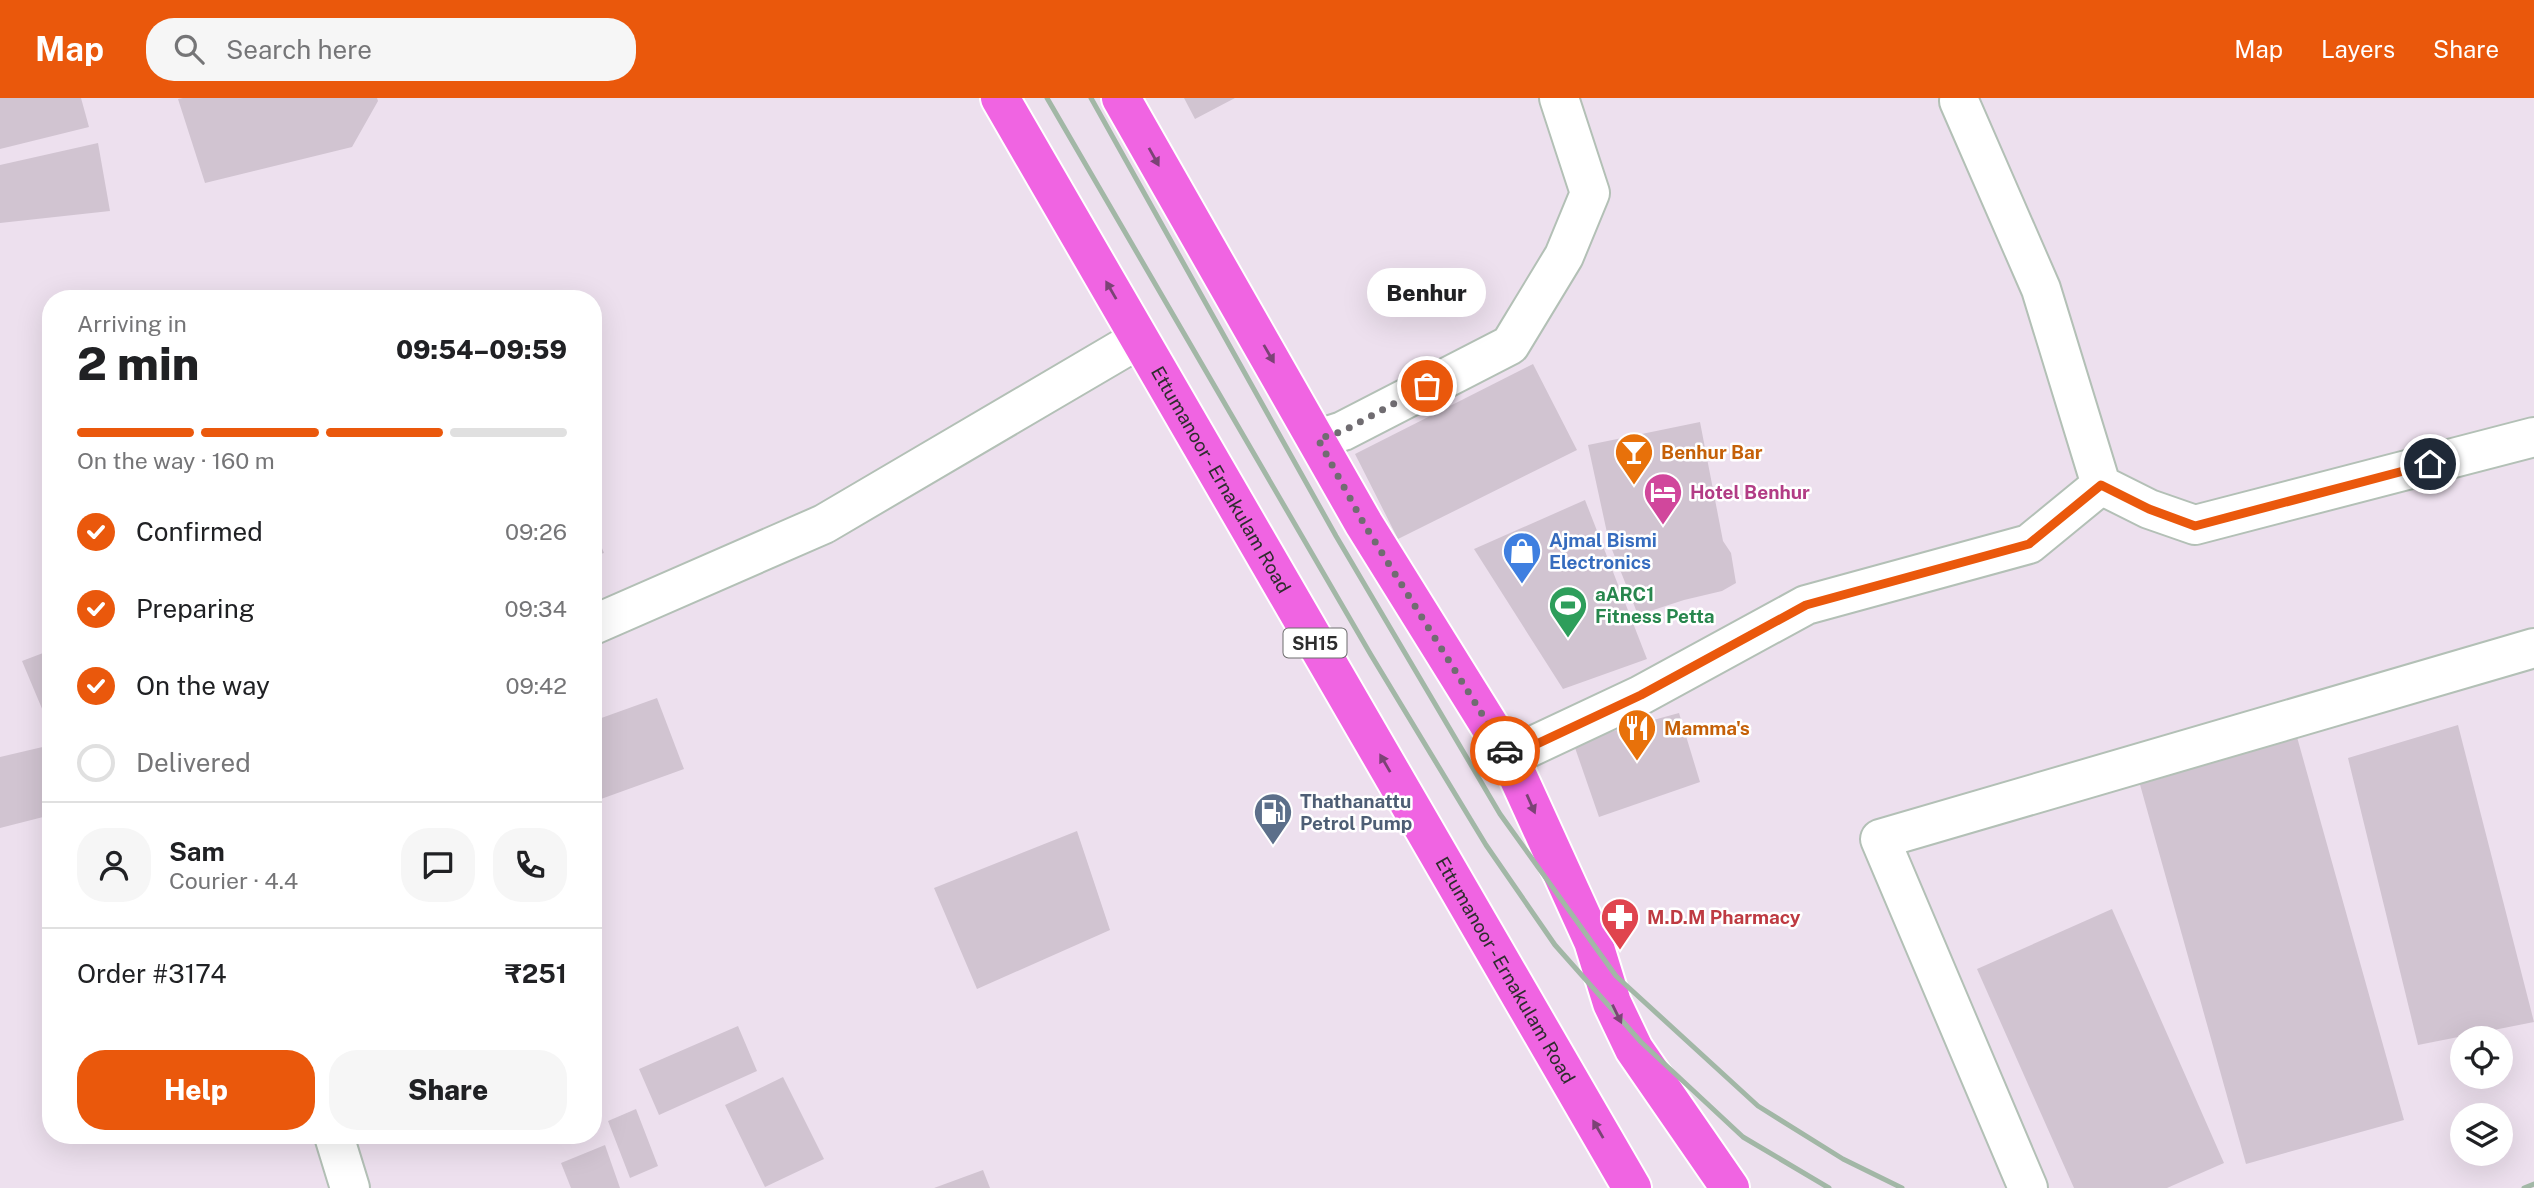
<!DOCTYPE html>
<meta charset="utf-8">
<style>
:root{--surface:#fff;--page:#f6f6f6;--text:#202124;--muted:#757577;--line:#e0e0e0;--accent:#ea580c}
body{margin:0;font-family:"Public Sans",sans-serif;background:var(--page);color:var(--text);height:100vh;display:flex;flex-direction:column;font-size:26px;white-space:nowrap}
*{box-sizing:border-box;margin:0}
p{font-size:23px;color:var(--muted)}
.icon{flex:none;width:38px;height:38px;fill:none;stroke:currentColor;stroke-width:2;stroke-linecap:round;stroke-linejoin:round}
.map{position:relative;flex:1;overflow:hidden}
.drawer{position:absolute;left:42px;top:192px;width:560px;height:854px;display:flex;flex-direction:column;background:var(--surface);border-radius:28px;box-shadow:0 7px 28px #0002}
.drawer>*{flex:none}
.tools{position:absolute;left:2450px;top:928px;display:grid;gap:14px}
.tools a{display:grid;place-items:center;width:63px;height:63px;border-radius:50%;background:var(--surface);box-shadow:0 7px 28px #0002;font-size:35px}
.pin{position:absolute;display:grid;place-items:center;width:60px;height:60px;color:#fff;margin:-30px;border:4px solid #fff;border-radius:50%;box-shadow:0 2px 7px #0007}
.courier{position:absolute;display:grid;place-items:center;width:70px;height:70px;margin:-35px;border:5px solid #ea580c;border-radius:50%;background:#fff;color:#222;box-shadow:0 2px 9px #0007}
.bubble{position:absolute;height:49px;border-radius:24px;background:var(--surface);box-shadow:0 7px 28px #0002;font-size:23px;font-weight:800;line-height:49px;text-align:center}
.summary em{font-style:normal;font-weight:800}
.summary div{display:flex;flex-direction:column-reverse}
.summary{display:flex;align-items:center;justify-content:space-between;height:119px;padding:0 35px}
h1{font-size:46px;font-weight:800;line-height:52px}
.bar{display:grid;grid-template-columns:repeat(4,1fr);gap:10px 7px;align-content:center;height:84px;padding:0 35px}
.bar i{height:9px;border-radius:5px;background:var(--line)}
.bar .active{background:var(--accent)}
.bar p{grid-column:span 4}
.line{display:flex;align-items:center;gap:18px;padding:0 35px;border-top:2px solid var(--line)}
.line div{flex:1}
.round{display:grid;place-items:center;flex:none;width:74px;height:74px;border-radius:28px;background:var(--page)}
ol{padding:0 35px;list-style:none}
li{display:flex;align-items:center;gap:21px;height:77px}
li p{margin-inline-start:auto}
li .icon{padding:7px;border-radius:50%;background:var(--accent);color:#fff;stroke-width:4}
li:last-child{color:var(--muted)}
li i{width:38px;height:38px;border:4px solid var(--line);border-radius:50%}
.primary-button{display:flex;gap:14px;margin-top:auto;padding:14px 35px}
.primary-button a{flex:1;height:80px;border-radius:28px;background:var(--accent);color:#fff;font-size:28px;font-weight:800;line-height:80px;text-align:center}
.primary-button a+a{background:var(--page);color:var(--text)}
header{display:flex;align-items:center;gap:42px;box-sizing:border-box;height:98px;padding:0 35px;background:var(--accent);color:#fff}
header strong{font-size:33px}
nav{display:flex;gap:38px;margin-inline-start:auto;font-size:24px}
.search{width:490px;height:63px;background:var(--page);display:flex;align-items:center;gap:18px;box-sizing:border-box;padding:0 24px;border-radius:28px;color:var(--muted);font-size:26px}
.map>svg:first-child{display:block}
</style>
<header>
<strong>Map</strong>
<div class="search"><svg class="icon" aria-label="search" viewBox="0 0 24 24"><circle cx="10" cy="10" r="6"/><path d="M15 15l6 6"/></svg>Search here</div>
<nav><a>Map</a><a>Layers</a><a>Share</a></nav>
</header>
<div class="map">
<svg width="2534" height="1090" viewBox="0 0 2534 1090">
<rect width="100%" height="100%" fill="#ede0ee"/>
<path fill="#d1c4d1" d="M 0,0 L 81,0 L 89,29 L 0,51 Z
M 183,0 L 377,0 L 378,3 L 352,49 L 205,85 L 178,1 Z
M 1184,0 L 1235,0 L 1195,21 Z
M 98,45 L 110,113 L 0,125 L 0,67 Z
M 1533,266 L 1577,352 L 1398,441 L 1355,356 Z
M 1700,324 L 1723,443 L 1731,455 L 1736,485 L 1722,493 L 1684,502 L 1638,517 L 1609,444 L 1588,347 Z
M 1585,402 L 1647,561 L 1563,591 L 1474,451 Z
M 593,429 L 604,455 L 593,458 Z
M 51,552 L 51,624 L 48,625 L 22,563 Z
M 657,600 L 684,671 L 601,701 L 593,680 L 593,623 Z
M 1679,615 L 1700,684 L 1599,719 L 1573,644 Z
M 2458,627 L 2534,924 L 2418,947 L 2348,660 Z
M 2297,639 L 2404,1022 L 2246,1066 L 2139,683 Z
M 51,647 L 51,717 L 0,730 L 0,659 Z
M 1077,733 L 1110,832 L 977,891 L 934,790 Z
M 2112,811 L 2224,1065 L 2167,1090 L 2074,1090 L 1977,871 Z
M 738,928 L 757,973 L 659,1017 L 639,971 Z
M 783,979 L 824,1061 L 765,1089 L 725,1007 Z
M 636,1011 L 658,1068 L 630,1080 L 608,1023 Z
M 605,1047 L 620,1090 L 571,1090 L 561,1065 Z
M 983,1072 L 990,1090 L 934,1090 Z"/>
<g fill="none" stroke-linecap="round" stroke-linejoin="round">
<g stroke="#b3c0b6" stroke-width="42">
<path id="street" d="M 1959,3 L 2041,191 L 2101,387
M 1318,341 L 1343,333 L 1510,247 L 1564,158 L 1590,95 L 1559,0
M 593,527 L 824,426 L 1139,241
M 1509,659 L 1641,597 L 1806,507 L 2029,446 L 2101,387 L 2149,411 L 2195,427 L 2534,339
M 334,1038 L 350,1090
M 2028,1090 L 1880,741 L 2534,550"/>
</g>
<g stroke="#fff" stroke-width="42">
<g id="primary">
<path id="s1" d="M 1000,0 L 1632,1090"/>
<path d="M 1121,0 L 1364,426 L 1509,659 L 1593,843 L 1612,905 L 1634,951 L 1730,1090"/>
</g>
</g>
<use href="#street" stroke="#fff" stroke-width="38"/>
<use href="#primary" stroke="#f064e2" stroke-width="38"/>
<path stroke="#a2b7a6" stroke-width="5" d="M 1047,0 L 1371,557 L 1486,747 L 1555,847 L 1641,944 L 1743,1039 L 1829,1090
M 1091,0 L 1336,438 L 1500,716 L 1616,878 L 1758,1008 L 1843,1061 L 1902,1090
M 2524,1090 L 2534,1086"/>
</g>
<defs><path id="oneway-solid" d="M-6-.8H1V-3.2L6.5 0L1 3.2V.8H-6Z" transform="scale(1.75)"/></defs>
<g fill="#7b4375">
<use href="#oneway-solid" transform="translate(1154 59) rotate(61)"/>
<use href="#oneway-solid" transform="translate(1111 192) rotate(-120)"/>
<use href="#oneway-solid" transform="translate(1269 256) rotate(60)"/>
<use href="#oneway-solid" transform="translate(1385 665) rotate(-120)"/>
<use href="#oneway-solid" transform="translate(1531 706) rotate(66)"/>
<use href="#oneway-solid" transform="translate(1617 916) rotate(64)"/>
<use href="#oneway-solid" transform="translate(1598 1031) rotate(-120)"/>
</g>
<g fill="none" stroke-linecap="round" stroke-linejoin="round">
<path stroke="#706c71" stroke-width="7" stroke-dasharray="0 12.6" d="M 1427,288 L 1343,333 L 1318,341 L 1364,426 L 1505,653"/>
<path stroke="#ea580c" stroke-width="9" d="M 1505,653 L 1509,659 L 1641,597 L 1806,507 L 2029,446 L 2101,387 L 2149,411 L 2195,428 L 2430,366"/>
</g>
<defs>
<g id="bar-pin" transform="scale(2.0125)"><path d="M0 17L-7.5 6A9.5 9.5 0 1 1 7.5 6Z" fill="#e8710a" stroke="#fff"/><path d="M-6-5H6L.8 .8V4.5H3.5V6h-7V4.5H-.8V.8Z" fill="#fff"/></g>
<g id="hotel-pin" transform="scale(2.0125)"><path d="M0 17L-7.5 6A9.5 9.5 0 1 1 7.5 6Z" fill="#d1479c" stroke="#fff"/><path d="M-6-4.5h1.5V1H6V5H4.5V3h-9V5H-6ZM-4 0a1.8 1.8 0 1 1 3.6 0ZM.5 0V-2.5h3Q6-2.5 6 0Z" fill="#fff"/></g>
<g id="shop-pin" transform="scale(2.0125)"><path d="M0 17L-7.5 6A9.5 9.5 0 1 1 7.5 6Z" fill="#3f7fe0" stroke="#fff"/><path d="M-5-2.5h2.3a2.7 3.5 0 0 1 5.4 0H5L5.5 6h-11ZM-1.5-2.5h3a1.5 2.3 0 0 0-3 0Z" fill="#fff"/></g>
<g id="stadium-pin" transform="scale(2.0125)"><path d="M0 17L-7.5 6A9.5 9.5 0 1 1 7.5 6Z" fill="#2e9e5b" stroke="#fff"/><path d="M0-5a6.5 5 0 1 0 0 10a6.5 5 0 1 0 0-10ZM-3.5-1.8h7v3.6h-7Z" fill="#fff"/></g>
<g id="restaurant-pin" transform="scale(2.0125)"><path d="M0 17L-7.5 6A9.5 9.5 0 1 1 7.5 6Z" fill="#e8710a" stroke="#fff"/><path d="M-5-6h1v4h1v-4h1v4h1v-4h1v5L-1.5 .5V6h-2V.5L-5-1ZM5-6V6H3V1.5H1.5Q1.5-4 5-6Z" fill="#fff"/></g>
<g id="fuel-pin" transform="scale(2.0125)"><path d="M0 17L-7.5 6A9.5 9.5 0 1 1 7.5 6Z" fill="#5c6f8a" stroke="#fff"/><path d="M-5.5-6h7V0h2V4h1.3V-2.5L3-4.5l.8-.8L6-3V5H2.5V1h-1V6h-7ZM-4.2-4.7v3.2H.2V-4.7Z" fill="#fff"/></g>
<g id="pharmacy-pin" transform="scale(2.0125)"><path d="M0 17L-7.5 6A9.5 9.5 0 1 1 7.5 6Z" fill="#e0444e" stroke="#fff"/><path d="M-2-6h4v4h4v4h-4v4h-4v-4h-4v-4h4Z" fill="#fff"/></g>
</defs>
<g fill-rule="evenodd">
<use href="#bar-pin" x="1634" y="354"/>
<use href="#hotel-pin" x="1663" y="394"/>
<use href="#shop-pin" x="1522" y="453"/>
<use href="#stadium-pin" x="1568" y="507"/>
<use href="#restaurant-pin" x="1637" y="630"/>
<use href="#fuel-pin" x="1273" y="714"/>
<use href="#pharmacy-pin" x="1620" y="819"/>
</g>
<g text-anchor="middle" dominant-baseline="central" stroke-width="5" stroke-linejoin="round" paint-order="stroke">
<rect fill="#fff" stroke="#6c6c6c" stroke-width="2" x="1283.5" y="530.5" width="63" height="29" rx="5"/>
<g font-size="18" font-weight="bold" fill="#2d2d2d">
<text x="1315" y="545">SH15</text>
</g>
<g font-size="19" font-weight="bold" fill="#c56008" stroke="#fff" text-anchor="start">
<text x="1661" y="354">Benhur Bar</text>
<text x="1664" y="630">Mamma's</text>
</g>
<g font-size="19" fill="#2d2d2d" stroke="#fff">
<text stroke="none"><textPath href="#s1" startOffset="441">Ettumanoor - Ernakulam Road</textPath></text>
<text stroke="none"><textPath href="#s1" startOffset="1008">Ettumanoor - Ernakulam Road</textPath></text>
</g>
<g font-size="19" font-weight="bold" fill="#b23c85" stroke="#fff" text-anchor="start">
<text x="1690" y="394">Hotel Benhur</text>
</g>
<g font-size="19" font-weight="bold" fill="#366cbe" stroke="#fff" text-anchor="start">
<text x="1549" y="442">Ajmal Bismi<tspan x="1549" dy="22">Electronics</tspan></text>
</g>
<g font-size="19" font-weight="bold" fill="#27864d" stroke="#fff" text-anchor="start">
<text x="1595" y="496">aARC1<tspan x="1595" dy="22">Fitness Petta</tspan></text>
</g>
<g font-size="19" font-weight="bold" fill="#4e5e75" stroke="#fff" text-anchor="start">
<text x="1300" y="703">Thathanattu<tspan x="1300" dy="22">Petrol Pump</tspan></text>
</g>
<g font-size="19" font-weight="bold" fill="#be3a42" stroke="#fff" text-anchor="start">
<text x="1647" y="819">M.D.M Pharmacy</text>
</g>
</g>
</svg>
<div class="tools">
<a><svg class="icon" aria-label="locate" viewBox="0 0 24 24"><circle cx="12" cy="12" r="6"/><path d="M12 2v4M12 18v4M2 12h4M18 12h4"/></svg></a>
<a><svg class="icon" aria-label="layers" viewBox="0 0 24 24"><path d="M12 4l9 5-9 5-9-5zM3 14l9 5 9-5"/></svg></a>
</div>
<div class="pin" style="left:1427px;top:288px;background:#ea580c"><svg class="icon" aria-label="bag" viewBox="0 0 24 24"><path d="M5 8h14l-1 12H6zM9 8a3 3 0 0 1 6 0"/></svg></div>
<div class="pin" style="left:2430px;top:366px;background:#1f2937"><svg class="icon" aria-label="home" viewBox="0 0 24 24"><path d="M3 11l9-7 9 7M6 9v11h12V9"/></svg></div>
<div class="courier" style="left:1505px;top:653px"><svg class="icon" aria-label="car" viewBox="0 0 24 24"><path d="M5 17H2v-5l4-1 3-4h7l3 4 3 1v5h-3M9 17h6M6 11h13"/><circle cx="7" cy="17" r="2"/><circle cx="17" cy="17" r="2"/></svg></div>
<div class="bubble" style="left:1367px;top:170px;width:119px">Benhur</div>
<section class="drawer">
<div class="summary"><div><h1>2 min</h1><p>Arriving in</p></div><em>09:54–09:59</em></div>
<div class="bar"><i class="active"></i><i class="active"></i><i class="active"></i><i></i><p>On the way · 160 m</p></div>
<ol>
<li><svg class="icon" aria-label="check" viewBox="0 0 24 24"><path d="M5 12l5 5 9-10"/></svg>Confirmed<p>09:26</p></li>
<li><svg class="icon" aria-label="check" viewBox="0 0 24 24"><path d="M5 12l5 5 9-10"/></svg>Preparing<p>09:34</p></li>
<li><svg class="icon" aria-label="check" viewBox="0 0 24 24"><path d="M5 12l5 5 9-10"/></svg>On the way<p>09:42</p></li>
<li><i></i>Delivered</li>
</ol>
<div class="line" style="height:126px"><a class="round"><svg class="icon" aria-label="person" viewBox="0 0 24 24"><circle cx="12" cy="8" r="4"/><path d="M4 21q1-7 8-7t8 7"/></svg></a><div><b>Sam</b><p>Courier · 4.4</p></div><a class="round"><svg class="icon" aria-label="chat" viewBox="0 0 24 24"><path d="M4 5h16v11H9l-5 4z"/></svg></a><a class="round"><svg class="icon" aria-label="phone" viewBox="0 0 24 24"><path d="M5 4h4l2 5-3 2q2 4 5 5l2-3 5 2v4C11 20 4 13 5 4z"/></svg></a></div>
<div class="line" style="height:91px"><div>Order #3174</div><b>₹251</b></div>
<div class="primary-button"><a>Help</a><a>Share</a></div>
</section>
</div>
